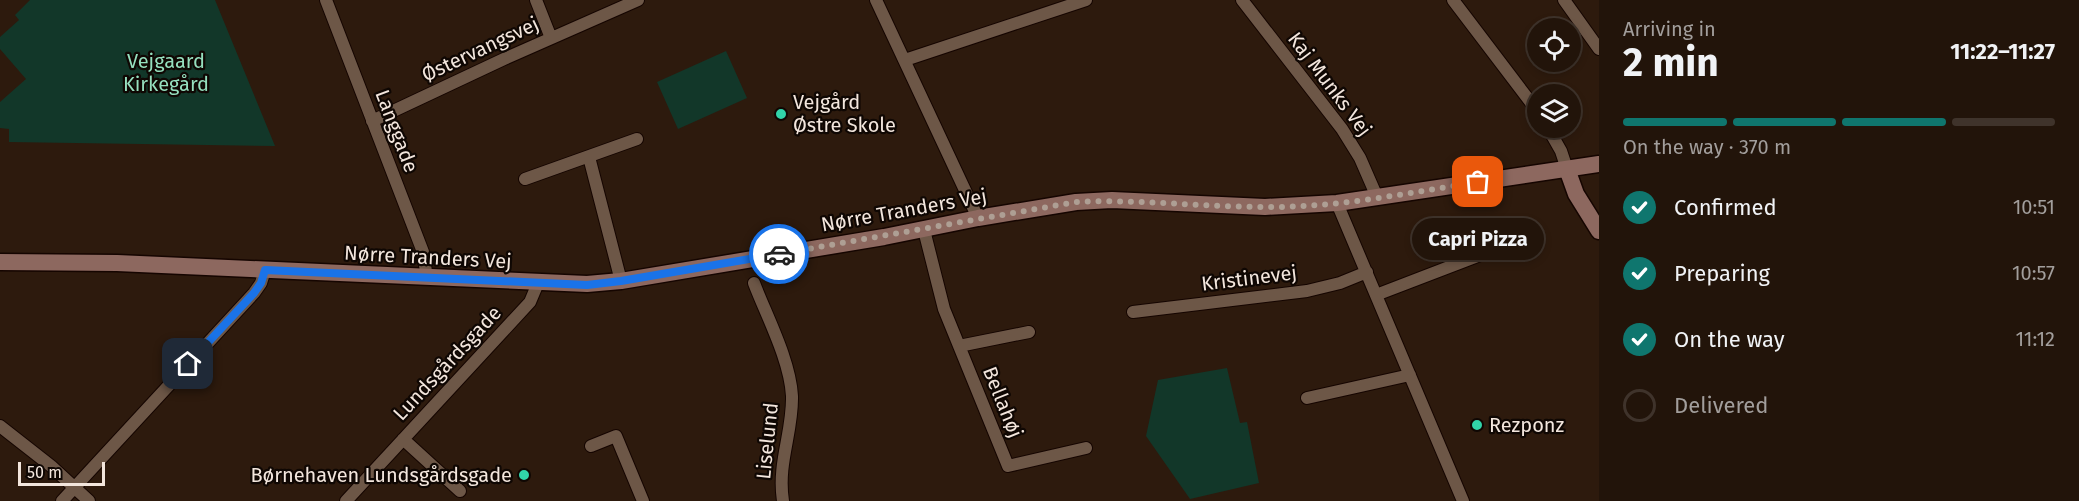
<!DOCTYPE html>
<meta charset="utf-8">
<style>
:root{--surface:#22140a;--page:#2e2118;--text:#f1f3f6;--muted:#a29e9c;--line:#3f332b;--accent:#0f766e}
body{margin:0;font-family:"Fira Sans",sans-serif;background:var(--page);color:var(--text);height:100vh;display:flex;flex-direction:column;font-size:22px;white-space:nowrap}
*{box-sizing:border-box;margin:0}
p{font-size:20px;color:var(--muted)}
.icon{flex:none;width:33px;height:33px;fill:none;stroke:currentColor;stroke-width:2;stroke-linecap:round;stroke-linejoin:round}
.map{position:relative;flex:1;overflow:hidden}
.drawer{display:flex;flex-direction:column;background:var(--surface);width:480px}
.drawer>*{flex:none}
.buttons{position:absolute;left:1527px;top:18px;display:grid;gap:12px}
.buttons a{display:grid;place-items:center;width:54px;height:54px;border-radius:50%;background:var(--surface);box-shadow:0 3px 9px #0003,0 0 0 2px var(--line);font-size:30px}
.scale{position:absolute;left:18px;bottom:15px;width:87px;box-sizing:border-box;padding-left:6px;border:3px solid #f3e6dd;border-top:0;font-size:16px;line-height:21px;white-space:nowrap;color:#f3e6dd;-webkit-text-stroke:4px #0f0703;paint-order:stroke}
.pin{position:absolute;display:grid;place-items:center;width:51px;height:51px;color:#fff;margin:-26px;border-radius:12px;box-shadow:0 3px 9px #0006}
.courier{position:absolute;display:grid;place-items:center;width:60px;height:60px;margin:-30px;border:4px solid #1a73e8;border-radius:50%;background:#fff;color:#222;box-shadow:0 2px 8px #0007}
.bubble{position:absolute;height:42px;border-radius:21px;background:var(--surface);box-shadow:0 3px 9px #0003,0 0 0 2px var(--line);font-size:20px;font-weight:700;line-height:42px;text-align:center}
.summary em{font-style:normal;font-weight:700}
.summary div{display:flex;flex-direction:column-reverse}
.summary{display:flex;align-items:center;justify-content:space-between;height:102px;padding:0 24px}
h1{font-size:39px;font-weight:700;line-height:45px}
.bar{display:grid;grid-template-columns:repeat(4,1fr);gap:9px 6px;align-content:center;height:72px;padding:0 24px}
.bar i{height:8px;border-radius:4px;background:var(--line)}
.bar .active{background:var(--accent)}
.bar p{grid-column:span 4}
ol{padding:0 24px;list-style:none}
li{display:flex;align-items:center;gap:18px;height:66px}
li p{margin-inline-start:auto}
li .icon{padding:6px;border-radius:50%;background:var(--accent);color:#fff;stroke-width:4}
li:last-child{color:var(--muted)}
li i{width:33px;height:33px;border:3px solid var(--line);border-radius:50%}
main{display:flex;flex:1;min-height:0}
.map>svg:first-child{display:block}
</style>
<main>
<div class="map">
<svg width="1599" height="501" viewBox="0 0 1599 501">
<rect width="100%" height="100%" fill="#2d1a0d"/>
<path fill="#123729" d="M 30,0 L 215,0 L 275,146 L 9,142 L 9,129 L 0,128 L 0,102 L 26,79 L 0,49 L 0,37 L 19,20 L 15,15 Z
M 726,51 L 747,98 L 678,129 L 657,82 Z
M 1227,368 L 1240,423 L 1247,422 L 1259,483 L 1190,499 L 1146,436 L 1158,380 Z"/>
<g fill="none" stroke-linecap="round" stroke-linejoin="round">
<g stroke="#150500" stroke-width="14">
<path id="street" d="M 326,0 L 423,252 L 427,278
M 536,0 L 551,38
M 876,0 L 978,218
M 1242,0 L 1342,129 L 1360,158 L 1377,197
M 1453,0 L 1538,112
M 1564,0 L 1599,49
M 905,60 L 1086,0
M 372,121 L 504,59 L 638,0
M 1548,128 L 1561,151 L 1567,169
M 589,157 L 621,281
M 525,179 L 637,139
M 1337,203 L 1463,501
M 924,230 L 944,309 L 1008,466 L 1086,448
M 754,283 C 767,317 790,360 792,396 C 793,432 777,463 783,501
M 1376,295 L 1509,244
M 1133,312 L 1307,291 L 1340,283 L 1367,272
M 959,346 L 1029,332
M 1307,398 L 1410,375
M 0,426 L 51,466 L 89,501
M 403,439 L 460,491
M 591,446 L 616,436 L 643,501
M 62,501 L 254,293 L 261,283 L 265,270
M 346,501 L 530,302 L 538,283"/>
</g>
<g stroke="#150500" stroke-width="19">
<path id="secondary" d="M 1567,169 L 1576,194 L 1599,231
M 0,262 L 117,263 L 587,284 L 621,281 L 884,237 L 978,218 L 1076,202 L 1112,200 L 1265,207 L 1337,203 L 1599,164"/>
</g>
<use href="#street" stroke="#6d5747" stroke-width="12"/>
<use href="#secondary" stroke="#8d685f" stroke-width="16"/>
</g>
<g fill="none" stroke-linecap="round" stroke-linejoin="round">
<path stroke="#ae9f94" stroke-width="6" stroke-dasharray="0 10.8" d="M 779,254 L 1076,202 C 1139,199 1201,207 1264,207 C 1336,208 1407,193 1478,182"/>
<path stroke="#1a73e8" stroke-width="8" d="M 188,364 L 254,293 L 261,283 L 265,270 L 587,285 L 621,281 L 779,254"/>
</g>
<g fill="#31d4a9" stroke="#0f0703" stroke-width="2">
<circle cx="781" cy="114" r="6"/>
<circle cx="1477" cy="425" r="6"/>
<circle cx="524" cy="475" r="6"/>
</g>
<g text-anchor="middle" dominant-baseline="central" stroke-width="4.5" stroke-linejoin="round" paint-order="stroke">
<g font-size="20" fill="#f3e6dd" stroke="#0f0703">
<text transform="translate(480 49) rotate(-25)">Østervangsvej</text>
<text transform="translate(1330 84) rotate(53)">Kaj Munks Vej</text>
<text transform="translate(397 131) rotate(69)">Langgade</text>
<text transform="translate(904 210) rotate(-10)">Nørre Tranders Vej</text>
<text transform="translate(428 257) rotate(3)">Nørre Tranders Vej</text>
<text transform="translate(1249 278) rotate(-7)">Kristinevej</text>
<text transform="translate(447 363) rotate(-47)">Lundsgårdsgade</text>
<text transform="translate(1003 402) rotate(68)">Bellahøj</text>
<text transform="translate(767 441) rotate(-84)">Liselund</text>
</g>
<g font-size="20" fill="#95dfbe" stroke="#0f0703">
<text x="166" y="61">Vejgaard<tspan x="166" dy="23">Kirkegård</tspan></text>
</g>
<g font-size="20" fill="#f3e6dd" stroke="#0f0703" text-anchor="start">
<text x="793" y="102">Vejgård<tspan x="793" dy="23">Østre Skole</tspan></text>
<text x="1489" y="425">Rezponz</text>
<text x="512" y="475" text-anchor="end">Børnehaven Lundsgårdsgade</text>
</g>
</g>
</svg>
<div class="buttons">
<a><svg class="icon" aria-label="locate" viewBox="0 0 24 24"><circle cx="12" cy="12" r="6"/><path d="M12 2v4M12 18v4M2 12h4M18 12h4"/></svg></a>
<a><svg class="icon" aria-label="layers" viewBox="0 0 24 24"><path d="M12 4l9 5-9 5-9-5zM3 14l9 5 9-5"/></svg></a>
</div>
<div class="scale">50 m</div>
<div class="pin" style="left:1478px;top:182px;background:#ea580c"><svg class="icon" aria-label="bag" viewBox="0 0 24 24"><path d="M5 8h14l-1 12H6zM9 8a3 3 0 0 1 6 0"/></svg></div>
<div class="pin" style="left:188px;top:364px;background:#1f2937"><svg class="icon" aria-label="home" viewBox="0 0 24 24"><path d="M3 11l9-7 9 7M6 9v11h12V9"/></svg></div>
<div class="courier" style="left:779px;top:254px"><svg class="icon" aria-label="car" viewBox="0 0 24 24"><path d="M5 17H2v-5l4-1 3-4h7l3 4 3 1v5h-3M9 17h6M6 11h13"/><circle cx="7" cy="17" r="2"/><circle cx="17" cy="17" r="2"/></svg></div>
<div class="bubble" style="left:1412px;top:218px;width:132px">Capri Pizza</div>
</div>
<section class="drawer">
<div class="summary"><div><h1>2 min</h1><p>Arriving in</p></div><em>11:22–11:27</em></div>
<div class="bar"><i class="active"></i><i class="active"></i><i class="active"></i><i></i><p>On the way · 370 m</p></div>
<ol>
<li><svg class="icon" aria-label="check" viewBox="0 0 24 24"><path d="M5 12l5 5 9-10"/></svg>Confirmed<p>10:51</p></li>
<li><svg class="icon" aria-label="check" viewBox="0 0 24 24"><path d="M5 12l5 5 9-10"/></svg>Preparing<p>10:57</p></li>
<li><svg class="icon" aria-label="check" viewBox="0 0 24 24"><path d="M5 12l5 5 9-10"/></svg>On the way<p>11:12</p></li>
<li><i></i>Delivered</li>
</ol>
</section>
</main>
